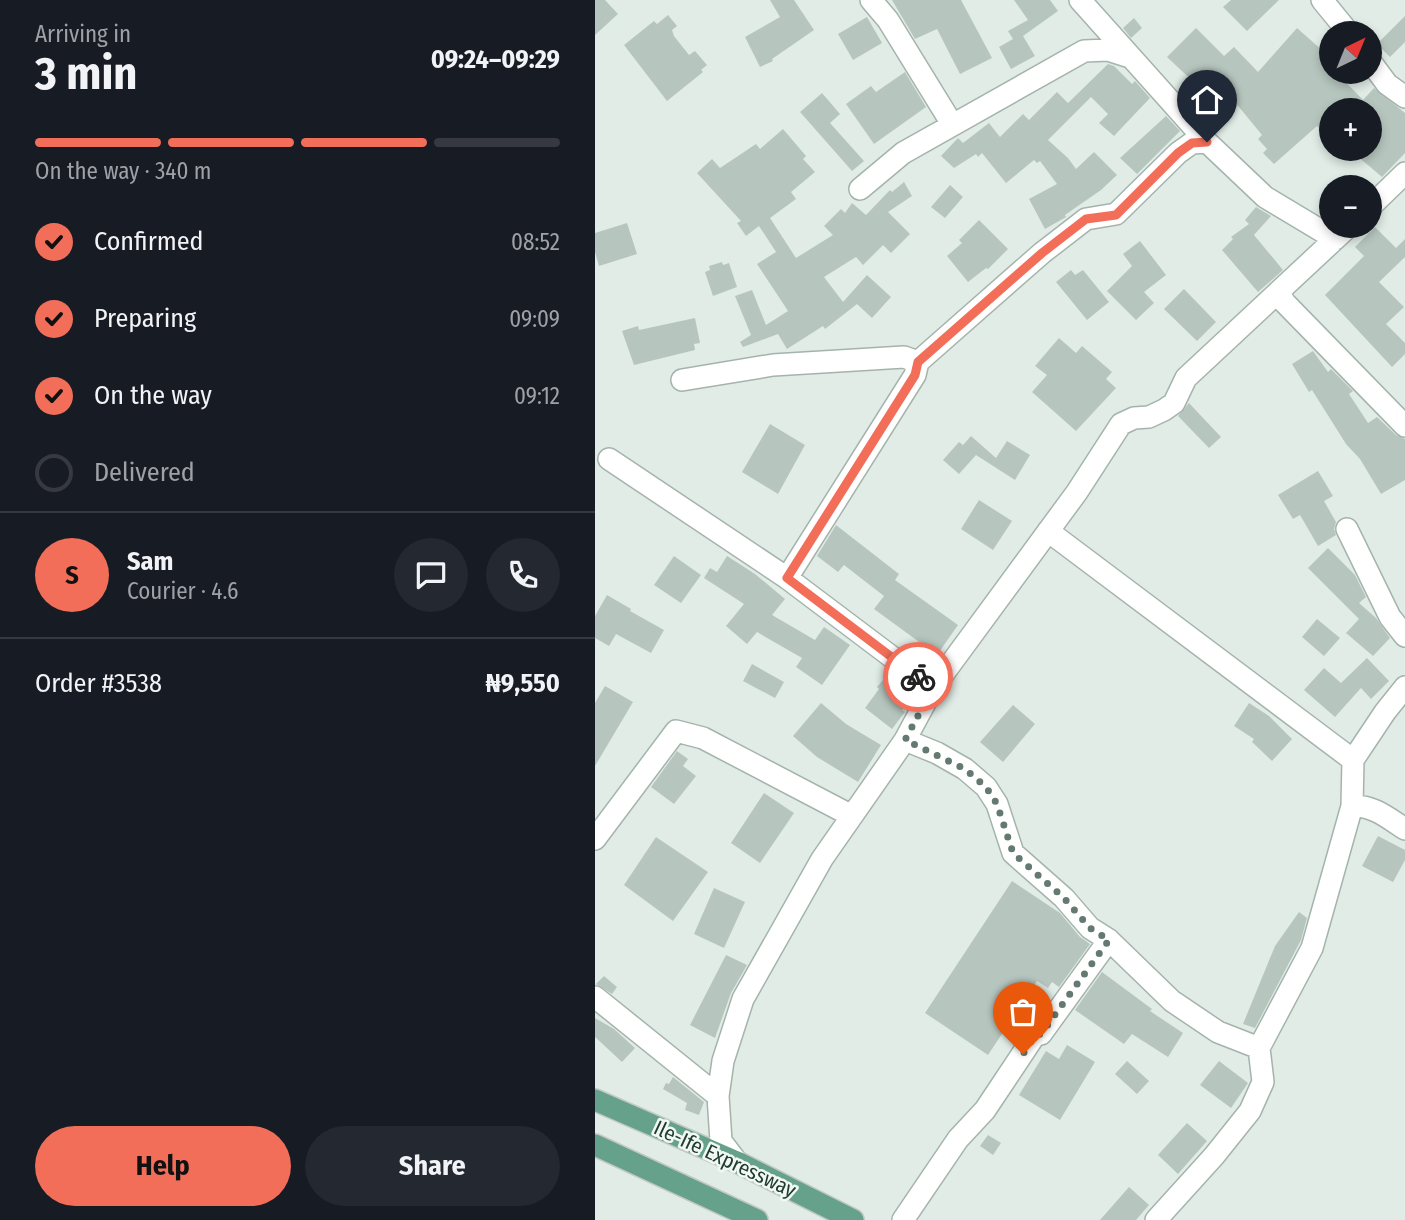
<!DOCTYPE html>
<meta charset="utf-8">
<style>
:root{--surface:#171b24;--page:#242831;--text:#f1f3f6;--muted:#9ea1a6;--line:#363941;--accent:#f26e59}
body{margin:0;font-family:"Fira Sans Condensed",sans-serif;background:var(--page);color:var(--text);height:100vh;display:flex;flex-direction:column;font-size:26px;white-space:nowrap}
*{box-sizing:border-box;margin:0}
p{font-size:23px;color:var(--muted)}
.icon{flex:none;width:38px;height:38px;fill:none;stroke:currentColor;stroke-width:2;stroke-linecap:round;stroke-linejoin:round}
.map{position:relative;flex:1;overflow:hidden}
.side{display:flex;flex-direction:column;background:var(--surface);width:595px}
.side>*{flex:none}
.needle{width:46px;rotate:43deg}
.tools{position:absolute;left:724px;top:21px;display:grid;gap:14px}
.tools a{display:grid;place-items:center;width:63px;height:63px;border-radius:50%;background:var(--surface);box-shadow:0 4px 10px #0003;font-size:35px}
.pin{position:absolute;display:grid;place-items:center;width:60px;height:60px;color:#fff;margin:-72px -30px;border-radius:50% 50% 50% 0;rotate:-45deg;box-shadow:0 0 7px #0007}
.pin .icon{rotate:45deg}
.courier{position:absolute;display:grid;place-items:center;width:70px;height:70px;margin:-35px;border:5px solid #f26e59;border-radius:50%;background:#fff;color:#222;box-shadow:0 2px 9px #0007}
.summary em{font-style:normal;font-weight:700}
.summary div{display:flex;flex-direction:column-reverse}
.summary{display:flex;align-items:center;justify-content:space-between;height:119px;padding:0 35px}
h1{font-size:46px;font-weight:700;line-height:52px}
.bar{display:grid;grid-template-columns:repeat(4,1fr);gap:10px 7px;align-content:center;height:84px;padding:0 35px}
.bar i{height:9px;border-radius:5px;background:var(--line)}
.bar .on{background:var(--accent)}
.bar p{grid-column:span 4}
.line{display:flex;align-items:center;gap:18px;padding:0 35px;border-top:2px solid var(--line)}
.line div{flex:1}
.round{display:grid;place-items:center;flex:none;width:74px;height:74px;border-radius:37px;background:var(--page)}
ol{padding:0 35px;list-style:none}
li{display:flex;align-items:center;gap:21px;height:77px}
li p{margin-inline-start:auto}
li .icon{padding:7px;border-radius:50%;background:var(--accent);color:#111;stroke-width:4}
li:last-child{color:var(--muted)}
li i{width:38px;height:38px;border:4px solid var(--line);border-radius:50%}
.action{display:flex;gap:14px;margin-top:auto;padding:14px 35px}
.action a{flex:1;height:80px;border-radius:42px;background:var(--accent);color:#111;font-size:28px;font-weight:700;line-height:80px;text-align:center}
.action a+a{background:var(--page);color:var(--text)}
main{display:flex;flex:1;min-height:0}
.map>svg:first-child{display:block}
</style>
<main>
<section class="side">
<div class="summary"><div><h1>3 min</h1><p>Arriving in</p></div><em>09:24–09:29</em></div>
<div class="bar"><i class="on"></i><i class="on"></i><i class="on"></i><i></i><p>On the way · 340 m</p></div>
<ol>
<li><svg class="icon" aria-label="check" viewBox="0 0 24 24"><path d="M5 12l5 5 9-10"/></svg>Confirmed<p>08:52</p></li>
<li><svg class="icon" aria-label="check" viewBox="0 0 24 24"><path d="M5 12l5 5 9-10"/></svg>Preparing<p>09:09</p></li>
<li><svg class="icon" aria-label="check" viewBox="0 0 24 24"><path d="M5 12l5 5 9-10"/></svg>On the way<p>09:12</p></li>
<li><i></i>Delivered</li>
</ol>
<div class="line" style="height:126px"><b class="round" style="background:var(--accent);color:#111">S</b><div><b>Sam</b><p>Courier · 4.6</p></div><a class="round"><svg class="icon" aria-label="chat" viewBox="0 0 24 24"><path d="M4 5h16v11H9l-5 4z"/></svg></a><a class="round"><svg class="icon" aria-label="phone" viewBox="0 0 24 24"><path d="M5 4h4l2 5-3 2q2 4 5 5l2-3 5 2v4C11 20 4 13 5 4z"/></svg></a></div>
<div class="line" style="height:91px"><div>Order #3538</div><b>₦9,550</b></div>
<div class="action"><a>Help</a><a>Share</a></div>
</section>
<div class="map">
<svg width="810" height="1220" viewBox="0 0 810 1220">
<rect width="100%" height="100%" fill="#e1ece6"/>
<path fill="#b6c6be" d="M 0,0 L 10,0 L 23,14 L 0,35 Z
M 175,0 L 199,0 L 219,30 L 177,59 L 178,61 L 165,67 L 150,37 L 185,17 Z
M 297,0 L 366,0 L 397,58 L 365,74 L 342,29 L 320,39 Z
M 419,0 L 455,0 L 463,11 L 428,36 L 440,56 L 416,69 L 404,47 L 418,39 L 413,31 L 433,20 Z
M 636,0 L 684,0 L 652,31 L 628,7 Z
M 73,15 L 82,26 L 77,30 L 79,36 L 94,55 L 100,51 L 112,65 L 106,70 L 108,72 L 72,101 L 29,45 L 59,21 L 62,24 Z
M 810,16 L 810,42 L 795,57 L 782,44 Z
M 272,17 L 287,43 L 258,60 L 243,34 Z
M 539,18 L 547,28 L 536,38 L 528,28 Z
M 601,28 L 629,56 L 639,47 L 663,72 L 702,28 L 728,51 L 737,41 L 737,72 L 741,72 L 768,100 L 779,88 L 810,113 L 810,153 L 787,177 L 754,149 L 775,149 L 775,110 L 737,110 L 737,124 L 728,132 L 722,126 L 679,164 L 668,153 L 672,149 L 663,139 L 667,135 L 635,96 L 624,106 L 572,57 Z
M 513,64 L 519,66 L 537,84 L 540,81 L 555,98 L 519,136 L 504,123 L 513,114 L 496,97 L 453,140 L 473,158 L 481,169 L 499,152 L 522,175 L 506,190 L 470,215 L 471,217 L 450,229 L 434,199 L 462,184 L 445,161 L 442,163 L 439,160 L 411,183 L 387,153 L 383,157 L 381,154 L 359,168 L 346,156 L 363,138 L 368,143 L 394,123 L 405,137 L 428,114 L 434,120 L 462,92 L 473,103 Z
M 310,72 L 331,107 L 279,144 L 251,104 L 276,86 L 281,92 Z
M 227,93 L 245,114 L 235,123 L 269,161 L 257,171 L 205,112 Z
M 571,116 L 585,131 L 542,174 L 525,158 Z
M 188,129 L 211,156 L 208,159 L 220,172 L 196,192 L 201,199 L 175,218 L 201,258 L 238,235 L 229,226 L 246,209 L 250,213 L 257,203 L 271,215 L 295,190 L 297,192 L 309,182 L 317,196 L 293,212 L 315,234 L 296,253 L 288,245 L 268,265 L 261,257 L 229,277 L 248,302 L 272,275 L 296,297 L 277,318 L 262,304 L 230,329 L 228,326 L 192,349 L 183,334 L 148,347 L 145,342 L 156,335 L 140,296 L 157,290 L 171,325 L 193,311 L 162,264 L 181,252 L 164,226 L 151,236 L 142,223 L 146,221 L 102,173 L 117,159 L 125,168 L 161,144 L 165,149 Z
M 355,185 L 368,197 L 350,218 L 336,207 Z
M 661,207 L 676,216 L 659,235 L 688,270 L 663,292 L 627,250 L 638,239 L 636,237 L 654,224 L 650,220 Z
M 384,220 L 413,249 L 393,269 L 391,268 L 373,282 L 352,256 L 367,243 L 364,240 Z
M 32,223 L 42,254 L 4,266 L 0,252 L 0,233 Z
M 780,227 L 801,248 L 810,239 L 810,257 L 784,282 L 809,307 L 791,324 L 810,343 L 810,354 L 797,367 L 730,295 L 769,256 L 760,247 Z
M 545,241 L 571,275 L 549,292 L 559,303 L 541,320 L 512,291 L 537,266 L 528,254 Z
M 127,262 L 128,265 L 134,263 L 142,287 L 118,296 L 110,272 L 115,270 L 114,266 Z
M 476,270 L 480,275 L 488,270 L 514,302 L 492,320 L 461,282 Z
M 589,289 L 621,322 L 602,341 L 569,309 Z
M 100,318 L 105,343 L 99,344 L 100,350 L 39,365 L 27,331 L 43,326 L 44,330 Z
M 464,338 L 481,353 L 487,346 L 517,372 L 511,379 L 521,388 L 481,431 L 437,392 L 452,375 L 440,366 Z
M 718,351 L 733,372 L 736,369 L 758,391 L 754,394 L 773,423 L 782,417 L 801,435 L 810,439 L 810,480 L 786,494 L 765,459 L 751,444 L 717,390 L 714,392 L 697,364 Z
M 594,403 L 626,437 L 614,448 L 583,416 Z
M 175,424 L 210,445 L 183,494 L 147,472 Z
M 376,436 L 401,458 L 412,441 L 435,455 L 420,480 L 381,455 L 364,474 L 348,460 L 364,442 L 368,445 Z
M 723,471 L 738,496 L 729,501 L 741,522 L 739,529 L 741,535 L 723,546 L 705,515 L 698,519 L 683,495 Z
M 384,500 L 417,521 L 398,550 L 366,529 Z
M 241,525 L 304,574 L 300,580 L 363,625 L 342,655 L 279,609 L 289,596 L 249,565 L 243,572 L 222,556 Z
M 733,548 L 760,575 L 771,597 L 764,603 L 781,618 L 795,638 L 778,656 L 751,633 L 764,619 L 713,568 Z
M 79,556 L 106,575 L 86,603 L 59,585 Z
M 132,556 L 160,574 L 190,599 L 177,615 L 220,640 L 229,627 L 255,645 L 227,685 L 201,667 L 207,658 L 162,632 L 152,644 L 131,626 L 149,604 L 109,578 L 115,568 L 122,572 Z
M 12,595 L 36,609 L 35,611 L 69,630 L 56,653 L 21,634 L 14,646 L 0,638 L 0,616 Z
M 722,619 L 745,638 L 729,656 L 707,637 Z
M 772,658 L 794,681 L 776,699 L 766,688 L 740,717 L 709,690 L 729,668 L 746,683 Z
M 157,664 L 189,682 L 180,698 L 148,681 Z
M 295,672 L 321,692 L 307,710 L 310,712 L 297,729 L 270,708 L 284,689 L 282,687 Z
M 10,686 L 38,702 L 0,766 L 0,703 Z
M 226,703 L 251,724 L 286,745 L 263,782 L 222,757 L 198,736 Z
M 654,703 L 674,716 L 697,739 L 677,761 L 657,742 L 659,739 L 639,726 Z
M 418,705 L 440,724 L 408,762 L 385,742 Z
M 82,751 L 93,759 L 88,766 L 101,776 L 79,804 L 56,787 Z
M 169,793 L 199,813 L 165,863 L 136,843 Z
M 783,836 L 810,850 L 810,860 L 798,882 L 767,866 Z
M 61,837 L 113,872 L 78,921 L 29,885 Z
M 417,881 L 465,913 L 485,937 L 495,944 L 464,987 L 457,982 L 453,988 L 442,981 L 393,1055 L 330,1013 Z
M 119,888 L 150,902 L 129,948 L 99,934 Z
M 704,912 L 712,918 L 706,940 L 660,1028 L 648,1024 L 680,946 Z
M 131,955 L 152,965 L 136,993 L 120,1038 L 95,1025 Z
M 507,972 L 557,1009 L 555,1011 L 588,1033 L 573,1057 L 537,1034 L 529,1044 L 480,1010 Z
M 9,976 L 22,987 L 17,994 L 1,984 Z
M 0,1018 L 19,1029 L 40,1048 L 27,1062 L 0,1037 Z
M 472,1045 L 500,1062 L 465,1120 L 424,1095 L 451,1051 L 464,1059 Z
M 532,1061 L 554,1081 L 542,1094 L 520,1074 Z
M 624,1061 L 653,1083 L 636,1108 L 605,1085 Z
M 78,1077 L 109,1102 L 104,1115 L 90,1110 L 92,1103 L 68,1089 L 71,1083 L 74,1084 Z
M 592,1123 L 612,1141 L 583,1174 L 563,1155 Z
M 393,1135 L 406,1143 L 398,1155 L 385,1146 Z
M 534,1187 L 554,1205 L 541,1220 L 505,1220 Z"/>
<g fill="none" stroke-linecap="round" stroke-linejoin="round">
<g stroke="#a4b4ac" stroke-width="24">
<path id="minor" d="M 276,0 L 293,20 L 357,124
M 485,0 L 612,142 L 670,197 L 740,239
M 727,0 L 754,33
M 775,61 L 792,84 L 810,97
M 265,189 L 308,153 L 489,51 L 513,50 L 535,57
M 775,207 L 810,173
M 683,292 L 690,303 L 810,426
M 87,380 L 178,365 L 309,357 L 323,362
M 14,459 L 192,578 L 338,688
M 752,529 L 795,617 L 810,636
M 453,531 L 758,760
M 192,578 L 320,375 L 323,362 L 447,253 L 491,219 L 521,214 L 583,153 L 597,143 L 612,142
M 310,740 L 342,753 L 370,769 L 391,787 L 402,804 L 418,853 L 469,898 L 495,928 L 514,940 L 577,1001 L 623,1032 L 664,1048
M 757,806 C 778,805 793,818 810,829
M 0,839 L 81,731 L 108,738 L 257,816
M 0,997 L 123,1096 L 126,1141 L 142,1162
M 123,1096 L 128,1061 L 148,999 L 227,859 L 310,740 L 338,688 L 482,492 L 526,424 L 539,418 L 554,417 L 569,410 L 579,403 L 591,378 L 754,226
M 308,1220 L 363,1139 L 390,1110 L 440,1035 L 446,1034 L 514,940
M 561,1220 L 619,1156 L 655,1111 L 668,1082 L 664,1048 L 717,948 L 757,806 L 758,760 L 790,712 L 810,687"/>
</g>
<g stroke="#c1c8c6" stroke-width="24">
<path id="major" d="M 0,1100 L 142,1162 L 258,1220
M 0,1145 L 162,1220"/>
</g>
<use href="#minor" stroke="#fff" stroke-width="21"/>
<use href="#major" stroke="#65a18b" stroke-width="21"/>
</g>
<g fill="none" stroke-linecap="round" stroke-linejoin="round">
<path stroke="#647a71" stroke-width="7" stroke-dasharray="0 12.6" d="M 323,677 L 338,688 L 310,740 L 370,769 L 391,787 L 402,804 L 418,853 L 469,898 L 495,928 L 514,940 L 446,1034 L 440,1035 L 428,1054"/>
<path stroke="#f26e59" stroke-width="9" d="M 323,677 L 192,578 L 320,375 L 323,362 L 447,253 L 491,219 L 521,215 L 583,153 L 597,143 L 612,142"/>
</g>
<g text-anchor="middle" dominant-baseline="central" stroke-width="5" stroke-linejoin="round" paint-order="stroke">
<g font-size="21" fill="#213c32" stroke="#f1f8f4">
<text transform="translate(130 1159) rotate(25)">Ile-Ife Expressway</text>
</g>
</g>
</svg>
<div class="tools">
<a><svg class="needle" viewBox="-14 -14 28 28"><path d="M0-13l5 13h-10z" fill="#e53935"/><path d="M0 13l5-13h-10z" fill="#9ea1a6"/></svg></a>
<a>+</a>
<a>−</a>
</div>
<div class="pin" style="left:428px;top:1054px;background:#ea580c"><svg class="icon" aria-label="bag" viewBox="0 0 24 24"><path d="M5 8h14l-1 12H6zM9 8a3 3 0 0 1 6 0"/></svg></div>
<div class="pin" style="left:612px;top:142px;background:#1f2937"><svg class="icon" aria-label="home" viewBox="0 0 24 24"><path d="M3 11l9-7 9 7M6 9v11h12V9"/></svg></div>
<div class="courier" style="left:323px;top:677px"><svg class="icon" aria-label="bike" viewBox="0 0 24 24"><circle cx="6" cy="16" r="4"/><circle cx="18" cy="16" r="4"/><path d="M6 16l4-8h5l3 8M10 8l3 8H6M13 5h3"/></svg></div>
</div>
</main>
